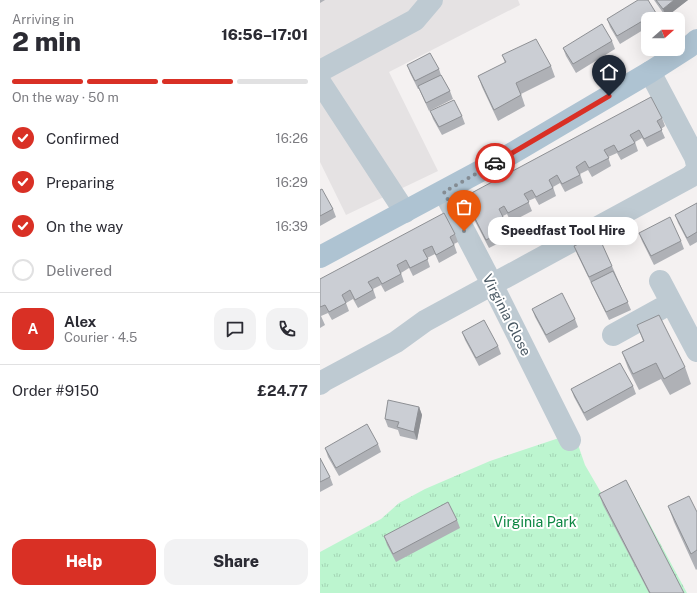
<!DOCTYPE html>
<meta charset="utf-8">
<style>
:root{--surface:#fff;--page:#f2f2f3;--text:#2b2b33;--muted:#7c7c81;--line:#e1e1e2;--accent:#d93025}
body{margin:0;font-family:"Public Sans",sans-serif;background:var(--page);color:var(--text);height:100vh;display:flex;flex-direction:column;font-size:15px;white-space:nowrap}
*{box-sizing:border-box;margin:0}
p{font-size:13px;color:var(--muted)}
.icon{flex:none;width:22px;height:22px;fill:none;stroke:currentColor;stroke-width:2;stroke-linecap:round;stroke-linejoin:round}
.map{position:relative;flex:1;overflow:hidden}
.details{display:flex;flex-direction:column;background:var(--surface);width:320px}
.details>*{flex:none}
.needle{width:26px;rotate:69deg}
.controls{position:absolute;left:321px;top:12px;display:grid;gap:8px}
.controls a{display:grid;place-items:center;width:44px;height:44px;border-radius:8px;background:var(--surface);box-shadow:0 4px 16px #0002;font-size:20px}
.pin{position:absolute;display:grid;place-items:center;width:34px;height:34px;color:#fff;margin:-41px -17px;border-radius:50% 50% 50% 0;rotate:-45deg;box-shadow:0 0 4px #0007}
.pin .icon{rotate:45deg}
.courier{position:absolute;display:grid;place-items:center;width:40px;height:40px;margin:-20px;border:3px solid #d93025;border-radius:50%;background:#fff;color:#222;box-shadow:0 1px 5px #0007}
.bubble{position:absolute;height:28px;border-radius:12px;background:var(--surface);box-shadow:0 4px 16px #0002;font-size:13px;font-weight:800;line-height:28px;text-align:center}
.head em{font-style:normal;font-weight:800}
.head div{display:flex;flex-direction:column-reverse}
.head{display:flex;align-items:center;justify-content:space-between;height:68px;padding:0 12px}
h1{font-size:26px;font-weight:800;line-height:30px}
.bar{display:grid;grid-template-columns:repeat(4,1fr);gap:6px 4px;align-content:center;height:48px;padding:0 12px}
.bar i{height:5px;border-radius:3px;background:var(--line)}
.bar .selected{background:var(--accent)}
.bar p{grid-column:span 4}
.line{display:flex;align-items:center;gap:10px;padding:0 12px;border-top:1px solid var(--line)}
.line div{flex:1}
.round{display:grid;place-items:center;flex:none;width:42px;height:42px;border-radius:12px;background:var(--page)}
ol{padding:0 12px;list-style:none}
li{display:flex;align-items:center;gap:12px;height:44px}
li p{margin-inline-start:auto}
li .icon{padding:4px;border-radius:50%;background:var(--accent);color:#fff;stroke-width:4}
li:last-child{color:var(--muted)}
li i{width:22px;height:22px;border:2px solid var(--line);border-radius:50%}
.action{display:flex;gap:8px;margin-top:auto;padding:8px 12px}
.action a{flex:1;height:46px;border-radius:12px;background:var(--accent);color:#fff;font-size:16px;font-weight:800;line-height:46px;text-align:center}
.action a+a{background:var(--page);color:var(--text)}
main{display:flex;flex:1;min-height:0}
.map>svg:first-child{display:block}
</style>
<main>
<section class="details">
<div class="head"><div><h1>2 min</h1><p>Arriving in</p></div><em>16:56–17:01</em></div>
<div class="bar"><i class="selected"></i><i class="selected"></i><i class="selected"></i><i></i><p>On the way · 50 m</p></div>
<ol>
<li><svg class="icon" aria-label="check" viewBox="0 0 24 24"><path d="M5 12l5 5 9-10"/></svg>Confirmed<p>16:26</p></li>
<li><svg class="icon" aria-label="check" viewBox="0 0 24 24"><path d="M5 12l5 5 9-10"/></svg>Preparing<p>16:29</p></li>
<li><svg class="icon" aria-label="check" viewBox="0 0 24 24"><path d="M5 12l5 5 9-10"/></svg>On the way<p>16:39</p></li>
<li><i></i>Delivered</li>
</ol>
<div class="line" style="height:72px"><b class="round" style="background:var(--accent);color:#fff">A</b><div><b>Alex</b><p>Courier · 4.5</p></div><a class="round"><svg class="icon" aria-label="chat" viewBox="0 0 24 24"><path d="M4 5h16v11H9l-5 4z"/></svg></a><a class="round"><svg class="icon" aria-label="phone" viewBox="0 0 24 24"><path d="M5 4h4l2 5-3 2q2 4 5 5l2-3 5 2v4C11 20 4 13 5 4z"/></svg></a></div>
<div class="line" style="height:52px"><div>Order #9150</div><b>£24.77</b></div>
<div class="action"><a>Help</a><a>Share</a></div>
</section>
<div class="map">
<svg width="377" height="593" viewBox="0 0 377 593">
<defs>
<pattern id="park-tufts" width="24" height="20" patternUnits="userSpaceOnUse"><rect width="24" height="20" fill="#bcf5cf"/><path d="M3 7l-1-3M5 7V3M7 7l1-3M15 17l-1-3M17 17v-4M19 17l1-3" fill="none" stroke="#a3d4b4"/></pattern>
</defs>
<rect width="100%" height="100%" fill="#f4f1f1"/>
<path fill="#e5e2e3" d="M 0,0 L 198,0 L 200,5 L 69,72 L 118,171 L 26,215 L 0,162 Z"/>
<path fill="url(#park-tufts)" d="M 254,433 L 265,465 L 283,496 L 307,482 L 367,593 L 0,593 L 0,552 L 61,519 L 79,503 L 105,489 L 170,461 Z"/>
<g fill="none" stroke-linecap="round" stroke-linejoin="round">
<path stroke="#becad2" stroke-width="22" d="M 0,71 L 95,20 L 112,0
M 330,72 L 375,157 L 377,165
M 0,82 L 85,212
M 124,192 L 172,284 L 250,440
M 340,281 L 377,351
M 293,335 L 351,303
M 0,384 L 5,380 L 76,342 L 105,321 L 370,177 L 377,170"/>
<path stroke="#aec3d2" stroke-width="22" d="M 0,257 L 179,161 L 330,72 L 369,47 L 377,40"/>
</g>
<path fill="#afb1b6" d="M 0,0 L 5,0 L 0,3 Z
M 334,0 L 368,0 L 346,17 Z
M 336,13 L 338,19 L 328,19 L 328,27 L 300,44 L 290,27 L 287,19 Z
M 292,41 L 295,49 L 256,73 L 246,56 L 243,48 Z
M 182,55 L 231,66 L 235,77 L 201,94 L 205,106 L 178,121 L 162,87 L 158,76 L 185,63 Z
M 87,65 L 119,69 L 121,75 L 130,91 L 133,99 L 109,111 L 99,89 L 98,89 L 90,73 Z
M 110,111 L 142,116 L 145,124 L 122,135 L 113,119 Z
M 342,118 L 345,126 L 341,129 L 345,138 L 327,147 L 322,138 L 315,142 L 318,151 L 301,160 L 297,153 L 288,157 L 291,166 L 272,177 L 268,170 L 260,174 L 263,183 L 245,192 L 240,183 L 233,187 L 236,196 L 219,205 L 215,198 L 208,201 L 212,211 L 191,222 L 187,214 L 183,216 L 186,225 L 178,229 L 183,241 L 169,248 L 147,206 L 144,197 Z
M 0,190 L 13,209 L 16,217 L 0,226 Z
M 377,203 L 377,242 L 370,246 L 358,223 L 355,215 Z
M 319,233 L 361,241 L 364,249 L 334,265 L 322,241 Z
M 135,234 L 138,242 L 134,244 L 137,253 L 119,263 L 115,254 L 107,258 L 110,267 L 93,276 L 89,268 L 81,273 L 84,282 L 65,292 L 61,285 L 53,289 L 56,298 L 38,308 L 33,299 L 26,303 L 29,311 L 12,320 L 8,313 L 1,316 L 5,325 L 0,328 L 0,279 Z
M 254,246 L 292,266 L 311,310 L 289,320 L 257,254 Z
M 212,309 L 255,319 L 258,327 L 229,343 L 215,317 Z
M 317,325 L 365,367 L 371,384 L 350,395 L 341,379 L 319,390 L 308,368 L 302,352 L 323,341 Z
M 142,332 L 178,346 L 181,354 L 159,366 L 145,340 Z
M 313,386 L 316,394 L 267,421 L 254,397 L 251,389 Z
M 99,407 L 102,415 L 97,440 L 80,436 L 78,430 L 68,427 L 65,419 Z
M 58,444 L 61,452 L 19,476 L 8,457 L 5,448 Z
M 0,458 L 10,477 L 13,485 L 0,492 Z
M 279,494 L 364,593 L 329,593 L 283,505 Z
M 348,506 L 377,512 L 377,569 L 376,570 L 354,522 Z
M 137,520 L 140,528 L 76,562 L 67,545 L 64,536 Z"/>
<path fill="#8e9094" d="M 354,0 L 368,0 L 346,17 L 343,9 Z
M 99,407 L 102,415 L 97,440 L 94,432 Z"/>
<path fill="#cbced4" stroke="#8e9094" d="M 318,0 L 328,0 L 336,13 L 297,36 L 287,19 Z
M 336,0 L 354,0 L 343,9 Z
M 282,24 L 292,41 L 253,64 L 243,48 Z
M 216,39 L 231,66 L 196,83 L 201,95 L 174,110 L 158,76 L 186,62 L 182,55 Z
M 110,53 L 119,69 L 95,81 L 87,65 Z
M 121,75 L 130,91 L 106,103 L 98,86 Z
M 331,97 L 342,118 L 337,121 L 342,130 L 324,139 L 319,130 L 310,135 L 315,143 L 298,152 L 294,145 L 284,150 L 289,158 L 269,168 L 265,161 L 256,167 L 260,175 L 242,184 L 237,175 L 229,180 L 233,188 L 216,197 L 212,190 L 204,194 L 209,202 L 188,213 L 184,206 L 179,209 L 183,217 L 174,221 L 180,233 L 166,240 L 144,197 Z
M 134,100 L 142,116 L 119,127 L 110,111 Z
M 2,189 L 13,209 L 0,216 L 0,190 Z
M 377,203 L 377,232 L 367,238 L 355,215 Z
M 124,213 L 135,234 L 130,237 L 134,245 L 116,255 L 112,246 L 103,250 L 108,259 L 90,268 L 86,260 L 77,265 L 81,274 L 62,284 L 58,277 L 48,282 L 53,290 L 35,300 L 30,290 L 22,295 L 26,303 L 9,312 L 5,305 L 0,307 L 0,279 Z
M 350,217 L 361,241 L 331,256 L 319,233 Z
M 278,235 L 292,266 L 269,277 L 254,246 Z
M 293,271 L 308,302 L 286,312 L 271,282 Z
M 242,293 L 255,319 L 226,335 L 212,309 Z
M 339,315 L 365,367 L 344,379 L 336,363 L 313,374 L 302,352 L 324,341 L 317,325 Z
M 164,320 L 178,346 L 156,358 L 142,332 Z
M 300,363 L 313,386 L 264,413 L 251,389 Z
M 68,400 L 99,407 L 94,432 L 77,427 L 79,422 L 65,419 Z
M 47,424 L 58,444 L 16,468 L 5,448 Z
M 0,458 L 10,477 L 0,482 Z
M 306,480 L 364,593 L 330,593 L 279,494 Z
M 369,496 L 377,512 L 377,550 L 371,554 L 348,506 Z
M 128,502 L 137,520 L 73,554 L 64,536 Z"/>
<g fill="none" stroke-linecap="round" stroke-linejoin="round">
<path stroke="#848c93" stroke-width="4" stroke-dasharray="0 7.2" d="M 144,231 L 124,192 L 175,163"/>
<path stroke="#d93025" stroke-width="5" d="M 175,163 L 289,96"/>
</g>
<g text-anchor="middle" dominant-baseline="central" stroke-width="4" stroke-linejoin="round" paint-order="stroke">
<g font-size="14" fill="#475661" stroke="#fff">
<text transform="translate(187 315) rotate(63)">Virginia Close</text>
</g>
<g font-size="14" fill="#0d8743" stroke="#fff">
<text x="215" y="522">Virginia Park</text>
</g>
</g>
</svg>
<div class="controls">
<a><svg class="needle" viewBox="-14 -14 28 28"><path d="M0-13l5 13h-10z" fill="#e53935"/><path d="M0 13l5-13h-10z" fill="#7c7c81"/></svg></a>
</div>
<div class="pin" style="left:144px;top:231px;background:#ea580c"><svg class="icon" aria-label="bag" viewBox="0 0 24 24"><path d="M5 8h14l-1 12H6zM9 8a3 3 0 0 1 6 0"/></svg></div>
<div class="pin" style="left:289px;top:96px;background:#1f2937"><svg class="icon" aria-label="home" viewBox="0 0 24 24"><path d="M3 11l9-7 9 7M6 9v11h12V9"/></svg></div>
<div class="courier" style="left:175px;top:163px"><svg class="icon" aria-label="car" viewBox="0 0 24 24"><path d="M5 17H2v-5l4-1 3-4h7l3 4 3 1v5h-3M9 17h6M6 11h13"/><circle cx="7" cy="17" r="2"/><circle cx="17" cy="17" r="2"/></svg></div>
<div class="bubble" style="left:168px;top:217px;width:150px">Speedfast Tool Hire</div>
</div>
</main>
